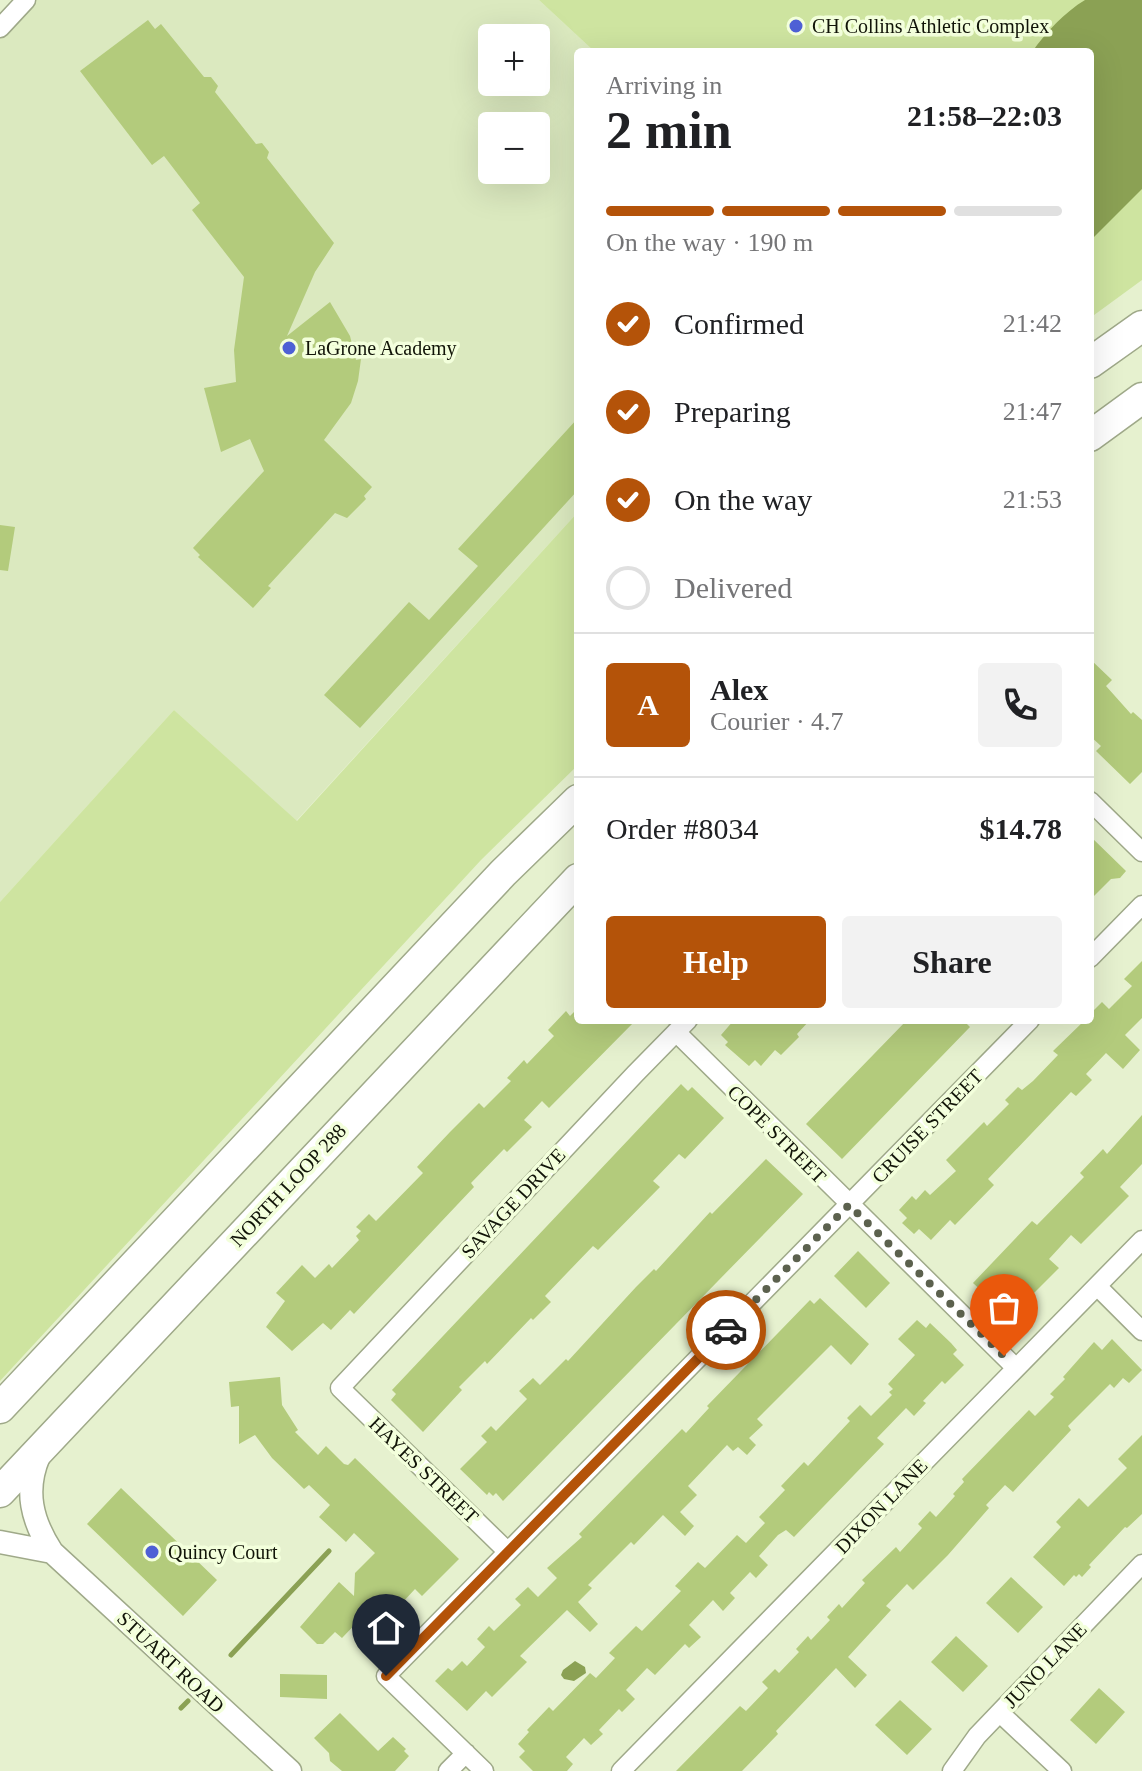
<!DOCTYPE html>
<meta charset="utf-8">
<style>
:root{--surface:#fff;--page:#f2f2f2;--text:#202124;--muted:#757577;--line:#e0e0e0;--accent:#b45309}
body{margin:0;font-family:"Times New Roman",serif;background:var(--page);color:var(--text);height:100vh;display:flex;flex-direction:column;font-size:30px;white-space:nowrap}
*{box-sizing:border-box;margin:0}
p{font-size:26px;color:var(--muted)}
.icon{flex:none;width:44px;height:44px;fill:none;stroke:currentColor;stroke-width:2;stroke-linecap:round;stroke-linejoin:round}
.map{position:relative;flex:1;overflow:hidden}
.drawer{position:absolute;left:574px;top:48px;width:520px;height:976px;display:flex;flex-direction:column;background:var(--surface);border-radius:8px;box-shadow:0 8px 32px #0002}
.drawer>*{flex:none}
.fabs{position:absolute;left:478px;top:24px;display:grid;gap:16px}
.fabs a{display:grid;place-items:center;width:72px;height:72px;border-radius:8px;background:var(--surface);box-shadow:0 8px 32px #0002;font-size:40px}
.pin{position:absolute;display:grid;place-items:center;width:68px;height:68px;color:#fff;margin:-82px -34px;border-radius:50% 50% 50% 0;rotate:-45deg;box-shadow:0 0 8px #0007}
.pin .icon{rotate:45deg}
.courier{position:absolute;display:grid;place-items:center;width:80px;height:80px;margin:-40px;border:6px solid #b45309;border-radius:50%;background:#fff;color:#222;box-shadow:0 2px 10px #0007}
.overview em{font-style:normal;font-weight:600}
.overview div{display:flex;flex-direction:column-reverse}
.overview{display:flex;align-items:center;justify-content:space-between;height:136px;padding:0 32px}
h1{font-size:52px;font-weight:600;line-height:60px}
.bar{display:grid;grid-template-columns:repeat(4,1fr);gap:12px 8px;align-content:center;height:96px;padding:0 32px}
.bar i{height:10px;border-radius:6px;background:var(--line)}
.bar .current{background:var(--accent)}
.bar p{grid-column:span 4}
.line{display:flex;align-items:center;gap:20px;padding:0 32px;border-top:2px solid var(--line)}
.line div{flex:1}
.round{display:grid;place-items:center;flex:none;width:84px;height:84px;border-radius:8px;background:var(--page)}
ol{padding:0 32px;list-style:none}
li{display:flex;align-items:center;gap:24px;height:88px}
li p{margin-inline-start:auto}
li .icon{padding:8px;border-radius:50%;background:var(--accent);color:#fff;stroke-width:4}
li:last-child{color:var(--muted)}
li i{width:44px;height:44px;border:4px solid var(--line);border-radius:50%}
.action{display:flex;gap:16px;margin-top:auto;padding:16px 32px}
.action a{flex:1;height:92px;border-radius:8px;background:var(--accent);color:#fff;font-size:32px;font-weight:600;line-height:92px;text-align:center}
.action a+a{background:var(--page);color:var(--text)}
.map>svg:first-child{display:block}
</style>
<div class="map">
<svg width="1142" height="1771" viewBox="0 0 1142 1771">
<rect width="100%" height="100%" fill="#e6f1cf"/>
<path fill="#dbe9bf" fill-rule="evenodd" d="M 26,0 L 539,0 L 595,52 L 578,52 L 578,512 L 296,821 L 174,710 L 0,902 L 0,28 ZM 492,38 L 536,38 L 536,82 L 492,82 ZM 492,126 L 536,126 L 536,170 L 492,170 Z"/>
<path fill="#cee4a0" d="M 539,0 L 1142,0 L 1142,280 L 1090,318 L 1090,52 L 595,52 Z
M 578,512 L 578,765 L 481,860 L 0,1381 L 0,902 L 174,710 L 297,821 Z"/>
<path fill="#8ba154" d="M 1085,0 L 1142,0 L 1142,189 L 1090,241 L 1090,52 L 1032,52 C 1046,32 1065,12 1085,0 Z
M 575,1661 L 585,1667 L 586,1673 L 574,1681 L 564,1679 L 561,1675 L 563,1670 Z"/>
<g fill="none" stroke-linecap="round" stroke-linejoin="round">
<path stroke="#8ba154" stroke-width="5" d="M 231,1655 L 329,1551
M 181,1708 L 188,1701"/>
</g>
<path fill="#b3cb7c" d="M 148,20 L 155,29 L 161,24 L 204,77 L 211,77 L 218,86 L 215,92 L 256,144 L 262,143 L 269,152 L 267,158 L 334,243 L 315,272 L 287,336 L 330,302 L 350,336 L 356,360 L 361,359 L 358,381 L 351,403 L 324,440 L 372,487 L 364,496 L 366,499 L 347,518 L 335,513 L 268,586 L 271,588 L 253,608 L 198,557 L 200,555 L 193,548 L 264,471 L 250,439 L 221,452 L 204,388 L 236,382 L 234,350 L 244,277 L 192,210 L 200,203 L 164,156 L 152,165 L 80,71 Z
M 578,418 L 578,490 L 360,728 L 324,695 L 409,602 L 429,620 L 478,566 L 458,549 Z
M 0,525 L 15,527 L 8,571 L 0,570 Z
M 1090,659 L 1112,680 L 1106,686 L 1131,714 L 1133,712 L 1142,720 L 1142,772 L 1130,784 L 1096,751 L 1101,746 L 1090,736 Z
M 1090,836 L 1126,871 L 1120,878 L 1111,879 L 1090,900 Z
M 1142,961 L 1142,1018 L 1125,1035 L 1140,1050 L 1123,1069 L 1106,1053 L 1086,1074 L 1092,1080 L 1076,1096 L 1071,1092 L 988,1179 L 994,1185 L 955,1225 L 950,1220 L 931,1240 L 919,1229 L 914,1234 L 902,1223 L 907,1218 L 899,1210 L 912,1196 L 916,1200 L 925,1190 L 930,1195 L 956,1171 L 946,1160 L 984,1122 L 987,1126 L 1009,1104 L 1005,1100 L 1018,1087 L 1022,1090 L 1033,1081 L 1058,1055 L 1053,1051 L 1085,1020 L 1090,1020 L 1090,1014 L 1102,1002 L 1109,1009 L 1132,986 L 1124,979 Z
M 578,1008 L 578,1020 L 636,1020 L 549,1108 L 542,1101 L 524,1120 L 532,1127 L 507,1152 L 504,1149 L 471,1183 L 474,1187 L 354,1314 L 350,1310 L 331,1330 L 323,1323 L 292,1351 L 266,1327 L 285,1301 L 276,1293 L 302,1265 L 315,1278 L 329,1264 L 332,1268 L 359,1240 L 356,1236 L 361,1231 L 356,1227 L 369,1214 L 376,1221 L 423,1173 L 417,1167 L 450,1132 L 479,1103 L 484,1108 L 511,1081 L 507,1078 L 524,1060 L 527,1064 L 554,1036 L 548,1030 L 566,1011 L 570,1016 Z
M 734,1020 L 810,1020 L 797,1034 L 799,1037 L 781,1055 L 775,1050 L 761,1066 L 755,1060 L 749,1066 L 725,1045 L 728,1042 L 721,1035 Z
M 907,1020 L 963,1020 L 970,1027 L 842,1159 L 806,1124 Z
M 681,1084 L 688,1091 L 692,1087 L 724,1118 L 685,1159 L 679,1154 L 653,1181 L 660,1187 L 598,1250 L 593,1246 L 567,1273 L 545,1296 L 551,1302 L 533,1320 L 531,1318 L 487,1364 L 485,1361 L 459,1387 L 462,1390 L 423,1432 L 391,1400 L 396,1394 L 392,1390 Z
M 1142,1115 L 1142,1164 L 1120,1187 L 1129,1196 L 1081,1244 L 1071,1235 L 1049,1259 L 1059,1268 L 1020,1307 L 1016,1303 L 1006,1314 L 973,1283 L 1032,1221 L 1037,1225 L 1084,1177 L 1080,1173 L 1103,1149 L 1107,1154 Z
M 766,1159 L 803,1194 L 503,1501 L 496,1493 L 493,1496 L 489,1492 L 487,1495 L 460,1469 L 487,1442 L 481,1436 L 491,1426 L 496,1431 L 527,1399 L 519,1391 L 533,1378 L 540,1385 L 566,1359 L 568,1361 L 636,1287 L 654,1269 L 656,1271 L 710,1212 L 712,1214 Z
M 858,1251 L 890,1283 L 866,1308 L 834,1276 Z
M 820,1298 L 869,1344 L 851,1365 L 831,1345 L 757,1419 L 763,1425 L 749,1438 L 756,1445 L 747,1455 L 738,1447 L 733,1451 L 727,1445 L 688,1486 L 697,1495 L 680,1512 L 694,1526 L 685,1536 L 663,1515 L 634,1545 L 631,1542 L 588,1585 L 592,1588 L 578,1602 L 598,1624 L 590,1632 L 567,1610 L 520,1656 L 527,1662 L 492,1697 L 486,1691 L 467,1711 L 435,1681 L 448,1668 L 452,1671 L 462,1661 L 467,1666 L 485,1647 L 477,1639 L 489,1626 L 494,1631 L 521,1605 L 515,1599 L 528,1587 L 538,1597 L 557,1578 L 547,1568 L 582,1537 L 579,1534 L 682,1429 L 686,1433 L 709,1408 L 707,1406 L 810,1300 L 814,1304 Z
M 917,1320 L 926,1328 L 930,1323 L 951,1343 L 957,1350 L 953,1354 L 964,1365 L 945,1384 L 942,1381 L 923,1401 L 926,1403 L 914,1416 L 906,1408 L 877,1438 L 884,1444 L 794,1537 L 786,1530 L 778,1535 L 759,1556 L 768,1565 L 756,1578 L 750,1572 L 730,1593 L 735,1598 L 723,1611 L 713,1600 L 689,1625 L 701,1637 L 689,1648 L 685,1644 L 655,1675 L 647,1668 L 626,1690 L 635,1699 L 622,1712 L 619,1709 L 599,1730 L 603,1734 L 591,1745 L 584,1738 L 566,1757 L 573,1764 L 567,1771 L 533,1771 L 519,1757 L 525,1751 L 518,1744 L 529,1732 L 527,1730 L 549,1707 L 553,1711 L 590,1673 L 596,1678 L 615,1658 L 609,1653 L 636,1626 L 642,1631 L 681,1591 L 675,1586 L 698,1562 L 705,1568 L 737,1535 L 746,1543 L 765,1523 L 759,1517 L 785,1490 L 781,1486 L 804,1462 L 808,1466 L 850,1421 L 847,1418 L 860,1405 L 871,1416 L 892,1395 L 889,1392 L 893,1389 L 888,1384 L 915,1355 L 898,1339 Z
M 1112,1339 L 1142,1370 L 1129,1383 L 1123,1378 L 1114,1388 L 1110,1384 L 1068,1426 L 1071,1430 L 1013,1492 L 1005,1485 L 986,1505 L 989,1508 L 948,1555 L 913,1590 L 907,1584 L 886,1606 L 891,1610 L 848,1657 L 867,1675 L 855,1688 L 836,1668 L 776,1731 L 778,1734 L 742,1771 L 676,1771 L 740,1706 L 746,1711 L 768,1688 L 762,1682 L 775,1669 L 779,1673 L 799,1652 L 796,1649 L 808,1636 L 811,1640 L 830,1620 L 827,1617 L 839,1604 L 842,1608 L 865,1583 L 862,1580 L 896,1547 L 900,1552 L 922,1528 L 918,1524 L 930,1511 L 936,1517 L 955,1496 L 953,1494 L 964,1482 L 962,1479 L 1029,1410 L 1035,1416 L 1054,1397 L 1050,1394 L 1065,1379 L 1063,1377 L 1094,1342 L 1102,1350 Z
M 280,1377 L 282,1405 L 298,1430 L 295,1432 L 318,1455 L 326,1446 L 344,1464 L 348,1465 L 355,1458 L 459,1559 L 422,1596 L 415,1589 L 389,1617 L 380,1608 L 369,1619 L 365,1614 L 342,1638 L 335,1632 L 323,1644 L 317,1644 L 300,1627 L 339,1582 L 354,1596 L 355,1573 L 375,1553 L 354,1533 L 346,1542 L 319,1517 L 330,1505 L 309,1485 L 304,1489 L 272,1458 L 255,1435 L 239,1444 L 239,1406 L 231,1407 L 229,1382 Z
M 1142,1435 L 1142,1514 L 1127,1528 L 1125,1527 L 1089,1565 L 1091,1567 L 1082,1577 L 1079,1574 L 1076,1577 L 1074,1575 L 1064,1586 L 1033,1557 L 1061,1527 L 1056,1522 L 1079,1498 L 1088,1507 L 1127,1468 L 1118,1459 Z
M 121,1488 L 217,1580 L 183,1616 L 87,1524 Z
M 1011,1577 L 1043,1607 L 1018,1633 L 986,1603 Z
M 956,1636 L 988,1666 L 963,1692 L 931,1662 Z
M 280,1674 L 327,1675 L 327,1699 L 280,1697 Z
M 1099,1688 L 1125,1712 L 1096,1744 L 1070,1720 Z
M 900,1700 L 932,1729 L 907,1755 L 875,1725 Z
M 340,1713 L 378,1751 L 393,1737 L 406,1749 L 404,1751 L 409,1756 L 395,1771 L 342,1771 L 330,1761 L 329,1753 L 314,1738 Z"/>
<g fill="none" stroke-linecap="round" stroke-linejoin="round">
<g stroke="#9fa989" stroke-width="21">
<path id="minor" d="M 0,28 L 26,0
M 1090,801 L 1142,852
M 1090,958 L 1142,905
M 676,1032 L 1016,1368
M 1097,1286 L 1142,1331
M 507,1551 L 340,1388 L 635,1074 L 688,1020
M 1000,1713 L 1062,1771
M 448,1771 L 466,1753
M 484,1771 L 386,1676 L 1030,1020
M 621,1771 L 1142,1240
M 952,1771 L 977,1736 L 1142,1564"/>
</g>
<g stroke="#9fa989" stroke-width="25">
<path id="tertiary" d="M 39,1456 C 24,1491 32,1521 52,1552 L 290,1771
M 0,1542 L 52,1552"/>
</g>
<g stroke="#9fa989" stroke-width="33">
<path id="trunk" d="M 1090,363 L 1142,326
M 1090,436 L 1142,398
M 0,1408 L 503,873 L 578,800
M 0,1492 L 578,879"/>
</g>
<use href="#minor" stroke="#fff" stroke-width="18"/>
<use href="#tertiary" stroke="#fff" stroke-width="22"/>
<use href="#trunk" stroke="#fff" stroke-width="30"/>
</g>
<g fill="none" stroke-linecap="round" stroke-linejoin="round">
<path stroke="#5c614e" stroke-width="8" stroke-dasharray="0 14.4" d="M 726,1330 L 849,1205 L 1004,1356"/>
<path stroke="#b45309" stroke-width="10" d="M 386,1676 L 726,1330"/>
</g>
<g fill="#4e60d5" stroke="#f3ffdc" stroke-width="3">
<circle cx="796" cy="26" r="8"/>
<circle cx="289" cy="348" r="8"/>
<circle cx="152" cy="1552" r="8"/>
</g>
<g text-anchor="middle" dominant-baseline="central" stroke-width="7" stroke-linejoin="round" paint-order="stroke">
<g font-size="20" fill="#111408" stroke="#f3ffdc" text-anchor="start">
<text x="812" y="26">CH Collins Athletic Complex</text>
<text x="305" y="348">LaGrone Academy</text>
<text x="168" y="1552">Quincy Court</text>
</g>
<g font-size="20" fill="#111408" stroke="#f3ffdc">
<text transform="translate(927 1126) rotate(-46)">CRUISE STREET</text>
<text transform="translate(777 1134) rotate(45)">COPE STREET</text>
<text transform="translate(288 1185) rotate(-47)">NORTH LOOP 288</text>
<text transform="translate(513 1203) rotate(-47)">SAVAGE DRIVE</text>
<text transform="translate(424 1470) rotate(44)">HAYES STREET</text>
<text transform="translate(881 1506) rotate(-46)">DIXON LANE</text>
<text transform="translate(171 1662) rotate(43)">STUART ROAD</text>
<text transform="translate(1045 1665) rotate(-46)">JUNO LANE</text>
</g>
</g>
</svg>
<div class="fabs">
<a>+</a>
<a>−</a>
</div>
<div class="pin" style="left:1004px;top:1356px;background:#ea580c"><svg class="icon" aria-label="bag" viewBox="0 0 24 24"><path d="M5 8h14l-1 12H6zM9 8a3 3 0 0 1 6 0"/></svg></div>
<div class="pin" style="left:386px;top:1676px;background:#1f2937"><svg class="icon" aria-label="home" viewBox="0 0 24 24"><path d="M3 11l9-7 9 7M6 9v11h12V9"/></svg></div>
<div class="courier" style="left:726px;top:1330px"><svg class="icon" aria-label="car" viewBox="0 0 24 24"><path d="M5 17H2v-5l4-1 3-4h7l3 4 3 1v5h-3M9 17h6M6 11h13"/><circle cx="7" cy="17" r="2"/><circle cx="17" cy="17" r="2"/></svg></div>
<section class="drawer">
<div class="overview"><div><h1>2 min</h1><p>Arriving in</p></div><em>21:58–22:03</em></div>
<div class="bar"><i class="current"></i><i class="current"></i><i class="current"></i><i></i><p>On the way · 190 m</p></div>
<ol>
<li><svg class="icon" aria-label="check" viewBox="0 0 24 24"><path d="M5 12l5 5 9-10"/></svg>Confirmed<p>21:42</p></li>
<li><svg class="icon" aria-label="check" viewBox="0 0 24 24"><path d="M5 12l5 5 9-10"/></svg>Preparing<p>21:47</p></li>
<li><svg class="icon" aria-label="check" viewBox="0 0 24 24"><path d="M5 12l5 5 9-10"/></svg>On the way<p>21:53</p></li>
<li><i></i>Delivered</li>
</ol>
<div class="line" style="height:144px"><b class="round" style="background:var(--accent);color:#fff">A</b><div><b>Alex</b><p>Courier · 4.7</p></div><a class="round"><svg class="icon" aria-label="phone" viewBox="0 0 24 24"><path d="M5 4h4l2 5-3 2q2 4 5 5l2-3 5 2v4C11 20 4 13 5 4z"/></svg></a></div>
<div class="line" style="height:104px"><div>Order #8034</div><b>$14.78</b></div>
<div class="action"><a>Help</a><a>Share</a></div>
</section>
</div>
